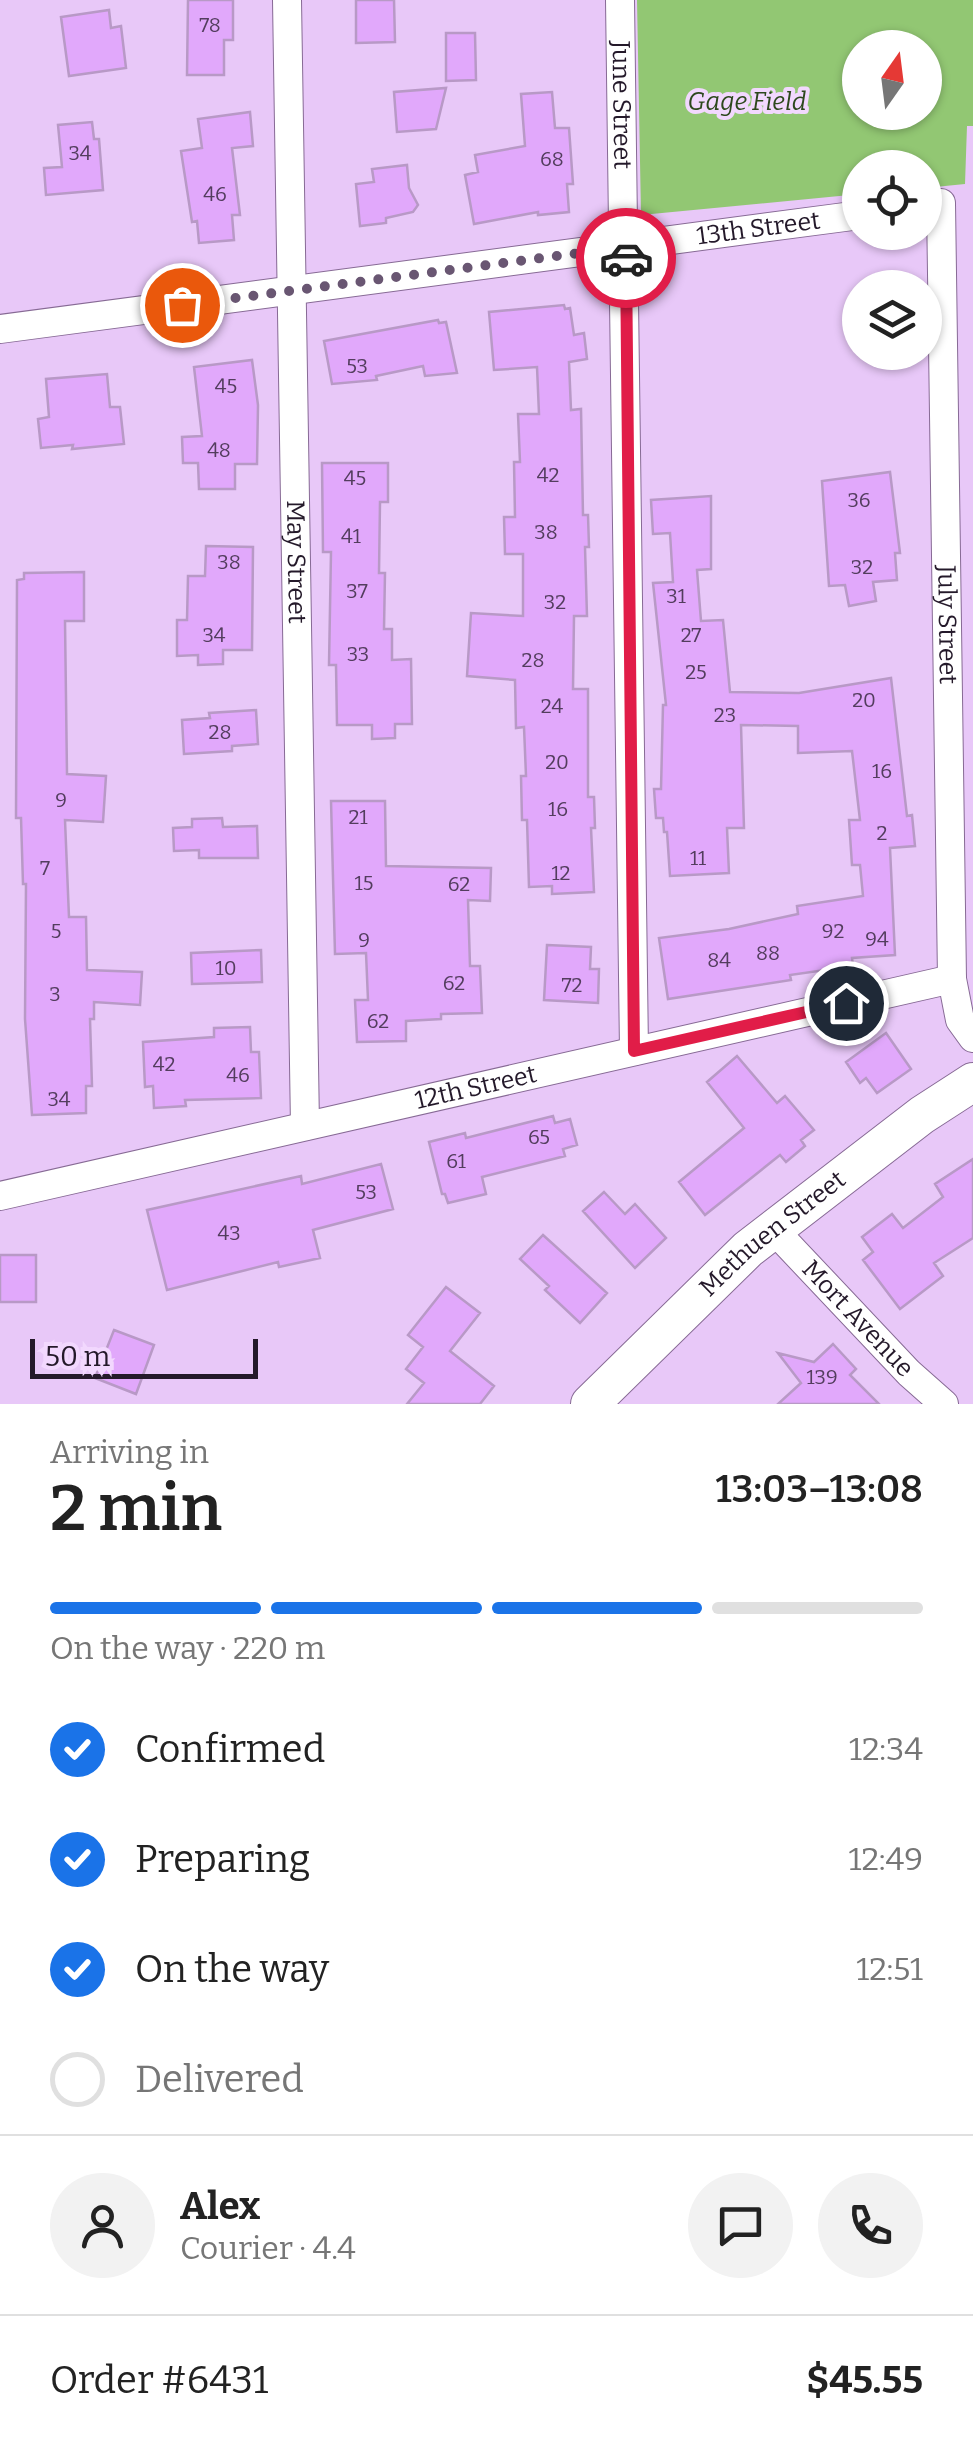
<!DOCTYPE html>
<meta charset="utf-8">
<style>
:root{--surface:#fff;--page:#f2f2f2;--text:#222;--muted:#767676;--line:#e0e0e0;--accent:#1a73e8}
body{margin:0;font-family:Bitter,serif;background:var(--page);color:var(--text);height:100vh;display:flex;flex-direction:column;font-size:38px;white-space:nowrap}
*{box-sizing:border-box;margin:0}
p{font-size:32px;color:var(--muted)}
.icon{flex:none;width:55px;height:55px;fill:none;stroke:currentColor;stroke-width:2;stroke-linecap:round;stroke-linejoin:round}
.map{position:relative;height:1404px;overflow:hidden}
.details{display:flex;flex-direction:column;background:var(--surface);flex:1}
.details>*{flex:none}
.needle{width:65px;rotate:14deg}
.buttons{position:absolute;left:842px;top:30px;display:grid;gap:20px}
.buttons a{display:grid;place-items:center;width:100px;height:100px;border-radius:50%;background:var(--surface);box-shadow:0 2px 8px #0004;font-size:50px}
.scale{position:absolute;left:30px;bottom:25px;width:228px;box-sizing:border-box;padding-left:10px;border:5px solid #24192a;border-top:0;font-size:28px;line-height:35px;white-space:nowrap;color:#24192a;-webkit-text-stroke:8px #f2d8fe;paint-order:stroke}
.pin{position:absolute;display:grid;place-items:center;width:85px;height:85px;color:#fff;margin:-42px;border:5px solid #fff;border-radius:50%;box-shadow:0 2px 10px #0007}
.courier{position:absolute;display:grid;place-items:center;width:100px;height:100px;margin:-50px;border:8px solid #e11d48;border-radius:50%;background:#fff;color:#222;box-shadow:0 2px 12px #0007}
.headline em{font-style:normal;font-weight:600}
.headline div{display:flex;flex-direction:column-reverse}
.headline{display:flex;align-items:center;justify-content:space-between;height:170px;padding:0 50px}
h1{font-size:65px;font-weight:600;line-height:75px}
.bar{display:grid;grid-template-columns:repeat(4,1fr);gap:15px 10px;align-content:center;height:120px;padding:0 50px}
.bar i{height:12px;border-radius:8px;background:var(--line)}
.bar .current{background:var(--accent)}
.bar p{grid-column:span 4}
.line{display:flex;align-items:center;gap:25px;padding:0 50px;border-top:2px solid var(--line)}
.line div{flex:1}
.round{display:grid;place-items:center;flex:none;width:105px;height:105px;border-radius:52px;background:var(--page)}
ol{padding:0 50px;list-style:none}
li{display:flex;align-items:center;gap:30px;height:110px}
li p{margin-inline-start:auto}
li .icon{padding:10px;border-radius:50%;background:var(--accent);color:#fff;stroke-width:4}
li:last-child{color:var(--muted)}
li i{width:55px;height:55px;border:5px solid var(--line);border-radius:50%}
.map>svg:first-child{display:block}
</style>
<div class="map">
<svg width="973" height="1404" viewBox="0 0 973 1404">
<rect width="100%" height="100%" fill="#e8c8f8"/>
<path fill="#92c773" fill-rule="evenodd" d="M 637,0 L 973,0 L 973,126 L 967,126 L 965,184 L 925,188 L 925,168 L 860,168 L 860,194 L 641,215 ZM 860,48 L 925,48 L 925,112 L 860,112 Z"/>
<path fill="#e1a8fb" stroke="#b899c6" stroke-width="2.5" d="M 188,0 L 233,0 L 233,40 L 224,40 L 224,75 L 187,75 Z
M 356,0 L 394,0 L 395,42 L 356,43 Z
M 109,10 L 111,28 L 121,26 L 126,68 L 69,76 L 61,17 Z
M 446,33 L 475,33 L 476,80 L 446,81 Z
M 446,88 L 436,129 L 397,132 L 394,92 Z
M 552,92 L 555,128 L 569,128 L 573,184 L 567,184 L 569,212 L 538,215 L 538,212 L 474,224 L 465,175 L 478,172 L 475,155 L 525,146 L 521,94 Z
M 250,112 L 253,146 L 232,148 L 240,215 L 232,215 L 234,240 L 199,243 L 197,221 L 192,222 L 181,151 L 202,148 L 198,119 Z
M 92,122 L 94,139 L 99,139 L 103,190 L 46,195 L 44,168 L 62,167 L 58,125 Z
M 407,165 L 409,188 L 418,205 L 413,212 L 386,218 L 386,223 L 360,226 L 356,184 L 374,182 L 372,169 Z
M 564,305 L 565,309 L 570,308 L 574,335 L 584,333 L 587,359 L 569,362 L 571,410 L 581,409 L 583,515 L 588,515 L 589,547 L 585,547 L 587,616 L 574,616 L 573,689 L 588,689 L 588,797 L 594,797 L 595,828 L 591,828 L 594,892 L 552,894 L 552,886 L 529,887 L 527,820 L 522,820 L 521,776 L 526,776 L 524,727 L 516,728 L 515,680 L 467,676 L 471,613 L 523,616 L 523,554 L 505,554 L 504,517 L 515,517 L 514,462 L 520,462 L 518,414 L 539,414 L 537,367 L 494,370 L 489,312 Z
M 438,320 L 439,323 L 446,322 L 457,373 L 425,376 L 423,366 L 376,376 L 377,380 L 332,384 L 324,341 Z
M 252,360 L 258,405 L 257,464 L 235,464 L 235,489 L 199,489 L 198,463 L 183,463 L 182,437 L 202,436 L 194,367 Z
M 107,374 L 110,407 L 120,407 L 124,444 L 72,449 L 73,445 L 41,448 L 38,419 L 49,417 L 46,379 Z
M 322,463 L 388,463 L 388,502 L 380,502 L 379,573 L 385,573 L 384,629 L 392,629 L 392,660 L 411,659 L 412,724 L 395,724 L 395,738 L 372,739 L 372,725 L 337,725 L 336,665 L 329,665 L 331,552 L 323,552 Z
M 890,472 L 900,553 L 895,553 L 897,580 L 873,582 L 876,601 L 849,606 L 845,585 L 829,586 L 822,481 Z
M 711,496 L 711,569 L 697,570 L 701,621 L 723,620 L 730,692 L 799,693 L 891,678 L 907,816 L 912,815 L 915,846 L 890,848 L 895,955 L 852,958 L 853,966 L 790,975 L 791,980 L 668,999 L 659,938 L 729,929 L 798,914 L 797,906 L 863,896 L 860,865 L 852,865 L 849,820 L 860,820 L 852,751 L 798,753 L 798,726 L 741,725 L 744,828 L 727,828 L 729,873 L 670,876 L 667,832 L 664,832 L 663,818 L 656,818 L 654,789 L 661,789 L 663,705 L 666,705 L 653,583 L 673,582 L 670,533 L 653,534 L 651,500 Z
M 206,546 L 253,547 L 252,650 L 223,650 L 223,664 L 198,665 L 198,655 L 177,656 L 177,620 L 187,620 L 188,576 L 205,576 Z
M 84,572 L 84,621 L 65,621 L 67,774 L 106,776 L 103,822 L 65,820 L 69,917 L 86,917 L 87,970 L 142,972 L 140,1005 L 94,1002 L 94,1019 L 90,1019 L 92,1086 L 86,1086 L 86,1113 L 32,1115 L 25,1019 L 26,884 L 23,884 L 21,818 L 16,818 L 17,580 L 24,579 L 24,573 Z
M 256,710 L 258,744 L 232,746 L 232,751 L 184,754 L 182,720 L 210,718 L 209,713 Z
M 331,801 L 385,801 L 386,866 L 491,868 L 490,901 L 468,900 L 470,966 L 480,966 L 482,1013 L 441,1014 L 441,1019 L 406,1021 L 406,1041 L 357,1042 L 355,1000 L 368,1000 L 366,953 L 335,954 Z
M 222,818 L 223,827 L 257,826 L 258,858 L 199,858 L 199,850 L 174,851 L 173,828 L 192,827 L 192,819 Z
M 547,945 L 591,947 L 590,969 L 599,969 L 598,1003 L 544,1000 Z
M 261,950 L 262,982 L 192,984 L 191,953 Z
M 250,1027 L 251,1052 L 259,1052 L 261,1098 L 185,1100 L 186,1106 L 154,1108 L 153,1086 L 145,1087 L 143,1042 L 214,1037 L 214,1028 Z
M 886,1033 L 911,1069 L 877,1093 L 866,1078 L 860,1083 L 846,1062 Z
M 737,1056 L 777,1103 L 785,1096 L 814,1130 L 801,1140 L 805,1146 L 786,1162 L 780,1155 L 705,1215 L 679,1182 L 744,1128 L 707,1082 Z
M 553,1116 L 555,1123 L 570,1119 L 577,1145 L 563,1149 L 565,1156 L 482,1177 L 486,1194 L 448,1203 L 445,1194 L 442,1194 L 429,1142 L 465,1133 L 466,1138 Z
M 973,1159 L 973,1238 L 934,1263 L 943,1276 L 900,1309 L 863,1260 L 873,1252 L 862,1237 L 892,1214 L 903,1228 L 943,1197 L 935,1184 Z
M 381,1164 L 393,1209 L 313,1230 L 320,1258 L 279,1267 L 278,1262 L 167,1290 L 147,1210 L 301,1176 L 302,1184 Z
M 604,1192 L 625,1214 L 635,1204 L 666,1238 L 635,1268 L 583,1211 Z
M 543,1235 L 607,1293 L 580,1323 L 545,1290 L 549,1286 L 520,1259 Z
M 0,1255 L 36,1255 L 36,1302 L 0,1302 Z
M 446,1287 L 480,1313 L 450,1351 L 494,1386 L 480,1404 L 407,1404 L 424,1383 L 406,1369 L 423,1347 L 408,1335 Z
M 114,1330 L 154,1345 L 136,1394 L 95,1378 Z
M 833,1344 L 856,1369 L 850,1375 L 879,1404 L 778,1404 L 801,1383 L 778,1353 L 814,1362 Z"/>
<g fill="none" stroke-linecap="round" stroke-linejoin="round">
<g stroke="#876a95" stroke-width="30">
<g id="street">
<path id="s1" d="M 287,0 L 305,1126"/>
<path id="s2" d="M 620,0 L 634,1051"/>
<path id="s3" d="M 925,206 L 941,203 L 952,979 L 960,1020 L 973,1038"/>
<path id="s4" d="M 0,329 L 860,215"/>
<path id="s5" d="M 0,1196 L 952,979"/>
<path id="s6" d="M 774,1230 L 909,1373 L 944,1404"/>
</g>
</g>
<g stroke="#876a95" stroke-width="40">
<g id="secondary">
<path id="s7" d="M 590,1404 L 748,1249 L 922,1115 L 973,1082"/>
</g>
</g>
<use href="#street" stroke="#fff" stroke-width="28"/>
<use href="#secondary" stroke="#fff" stroke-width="38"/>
</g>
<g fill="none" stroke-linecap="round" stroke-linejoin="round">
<path stroke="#695672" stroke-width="10" stroke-dasharray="0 18" d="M 182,305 L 626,247 L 626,258"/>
<path stroke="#e11d48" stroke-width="12" d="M 626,258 L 634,1051 L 846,1003"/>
</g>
<g text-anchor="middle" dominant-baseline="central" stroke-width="8" stroke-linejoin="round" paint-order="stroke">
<g font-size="20" fill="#533d5e">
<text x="210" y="25">78</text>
<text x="80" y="153">34</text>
<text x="552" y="159">68</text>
<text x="215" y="194">46</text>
<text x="357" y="366">53</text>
<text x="226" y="386">45</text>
<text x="219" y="450">48</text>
<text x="548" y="475">42</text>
<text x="355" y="478">45</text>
<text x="859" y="500">36</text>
<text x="546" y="532">38</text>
<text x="351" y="536">41</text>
<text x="229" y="562">38</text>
<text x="862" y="567">32</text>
<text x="357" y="591">37</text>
<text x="676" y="596">31</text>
<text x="555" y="602">32</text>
<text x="214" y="635">34</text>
<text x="691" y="635">27</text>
<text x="358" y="654">33</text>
<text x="533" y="660">28</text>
<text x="696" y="672">25</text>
<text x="864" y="700">20</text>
<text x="552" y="706">24</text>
<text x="725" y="715">23</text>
<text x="220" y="732">28</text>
<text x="557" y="762">20</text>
<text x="882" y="771">16</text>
<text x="61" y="800">9</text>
<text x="558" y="809">16</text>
<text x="358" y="817">21</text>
<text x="882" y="833">2</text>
<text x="698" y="858">11</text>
<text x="45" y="868">7</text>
<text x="561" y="873">12</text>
<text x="364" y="883">15</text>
<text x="459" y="884">62</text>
<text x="56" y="931">5</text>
<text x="833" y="931">92</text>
<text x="877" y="939">94</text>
<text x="364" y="940">9</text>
<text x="768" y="953">88</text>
<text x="719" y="960">84</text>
<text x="226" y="968">10</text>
<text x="454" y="983">62</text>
<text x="572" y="985">72</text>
<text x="55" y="994">3</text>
<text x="378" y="1021">62</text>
<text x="164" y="1064">42</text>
<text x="238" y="1075">46</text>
<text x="59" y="1099">34</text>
<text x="539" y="1137">65</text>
<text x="456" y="1161">61</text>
<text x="366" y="1192">53</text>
<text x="229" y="1233">43</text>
<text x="822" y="1377">139</text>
</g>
<g font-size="25" font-style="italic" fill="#2d481d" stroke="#f2d8fe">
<text x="747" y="102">Gage Field</text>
</g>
<g font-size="25" fill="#24192a" stroke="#f2d8fe">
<text stroke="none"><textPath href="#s2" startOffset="105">June Street</textPath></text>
<text stroke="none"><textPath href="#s4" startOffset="765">13th Street</textPath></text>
<text stroke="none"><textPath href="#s1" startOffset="562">May Street</textPath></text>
<text stroke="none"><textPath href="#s3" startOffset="438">July Street</textPath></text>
<text stroke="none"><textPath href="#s5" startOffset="488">12th Street</textPath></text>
<text stroke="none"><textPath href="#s7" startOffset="250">Methuen Street</textPath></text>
<text stroke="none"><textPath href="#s6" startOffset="122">Mort Avenue</textPath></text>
</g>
</g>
</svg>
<div class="buttons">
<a><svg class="needle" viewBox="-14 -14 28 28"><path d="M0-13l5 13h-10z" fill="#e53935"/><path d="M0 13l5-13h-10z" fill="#767676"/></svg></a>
<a><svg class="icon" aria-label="locate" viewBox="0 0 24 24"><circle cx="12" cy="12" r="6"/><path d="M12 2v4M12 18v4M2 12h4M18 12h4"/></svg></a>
<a><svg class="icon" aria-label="layers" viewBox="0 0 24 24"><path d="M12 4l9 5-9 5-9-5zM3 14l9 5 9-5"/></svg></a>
</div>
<div class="scale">50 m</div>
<div class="pin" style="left:182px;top:305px;background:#ea580c"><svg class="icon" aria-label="bag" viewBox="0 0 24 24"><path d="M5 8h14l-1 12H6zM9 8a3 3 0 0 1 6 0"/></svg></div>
<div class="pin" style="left:846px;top:1003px;background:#1f2937"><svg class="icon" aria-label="home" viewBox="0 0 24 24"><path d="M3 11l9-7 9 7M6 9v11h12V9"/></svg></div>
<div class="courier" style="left:626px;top:258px"><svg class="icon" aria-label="car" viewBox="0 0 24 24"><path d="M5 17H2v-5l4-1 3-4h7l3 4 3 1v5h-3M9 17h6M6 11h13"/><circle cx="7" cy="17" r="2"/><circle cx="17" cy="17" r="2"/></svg></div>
</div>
<section class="details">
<div class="headline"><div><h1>2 min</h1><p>Arriving in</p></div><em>13:03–13:08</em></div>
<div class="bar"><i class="current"></i><i class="current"></i><i class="current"></i><i></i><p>On the way · 220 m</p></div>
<ol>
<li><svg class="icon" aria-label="check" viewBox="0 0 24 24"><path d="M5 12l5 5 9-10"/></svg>Confirmed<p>12:34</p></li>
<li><svg class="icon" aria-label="check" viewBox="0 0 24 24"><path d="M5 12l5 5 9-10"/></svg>Preparing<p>12:49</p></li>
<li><svg class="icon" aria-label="check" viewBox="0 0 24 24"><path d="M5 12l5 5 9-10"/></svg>On the way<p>12:51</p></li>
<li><i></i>Delivered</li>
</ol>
<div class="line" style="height:180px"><a class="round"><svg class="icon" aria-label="person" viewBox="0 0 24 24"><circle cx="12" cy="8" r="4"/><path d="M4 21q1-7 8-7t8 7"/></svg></a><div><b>Alex</b><p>Courier · 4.4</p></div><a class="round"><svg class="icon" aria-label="chat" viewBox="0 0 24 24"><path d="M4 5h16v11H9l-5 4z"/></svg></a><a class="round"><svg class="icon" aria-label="phone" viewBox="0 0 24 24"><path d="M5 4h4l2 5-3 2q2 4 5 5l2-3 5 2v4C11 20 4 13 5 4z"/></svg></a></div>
<div class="line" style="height:130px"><div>Order #6431</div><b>$45.55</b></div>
</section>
